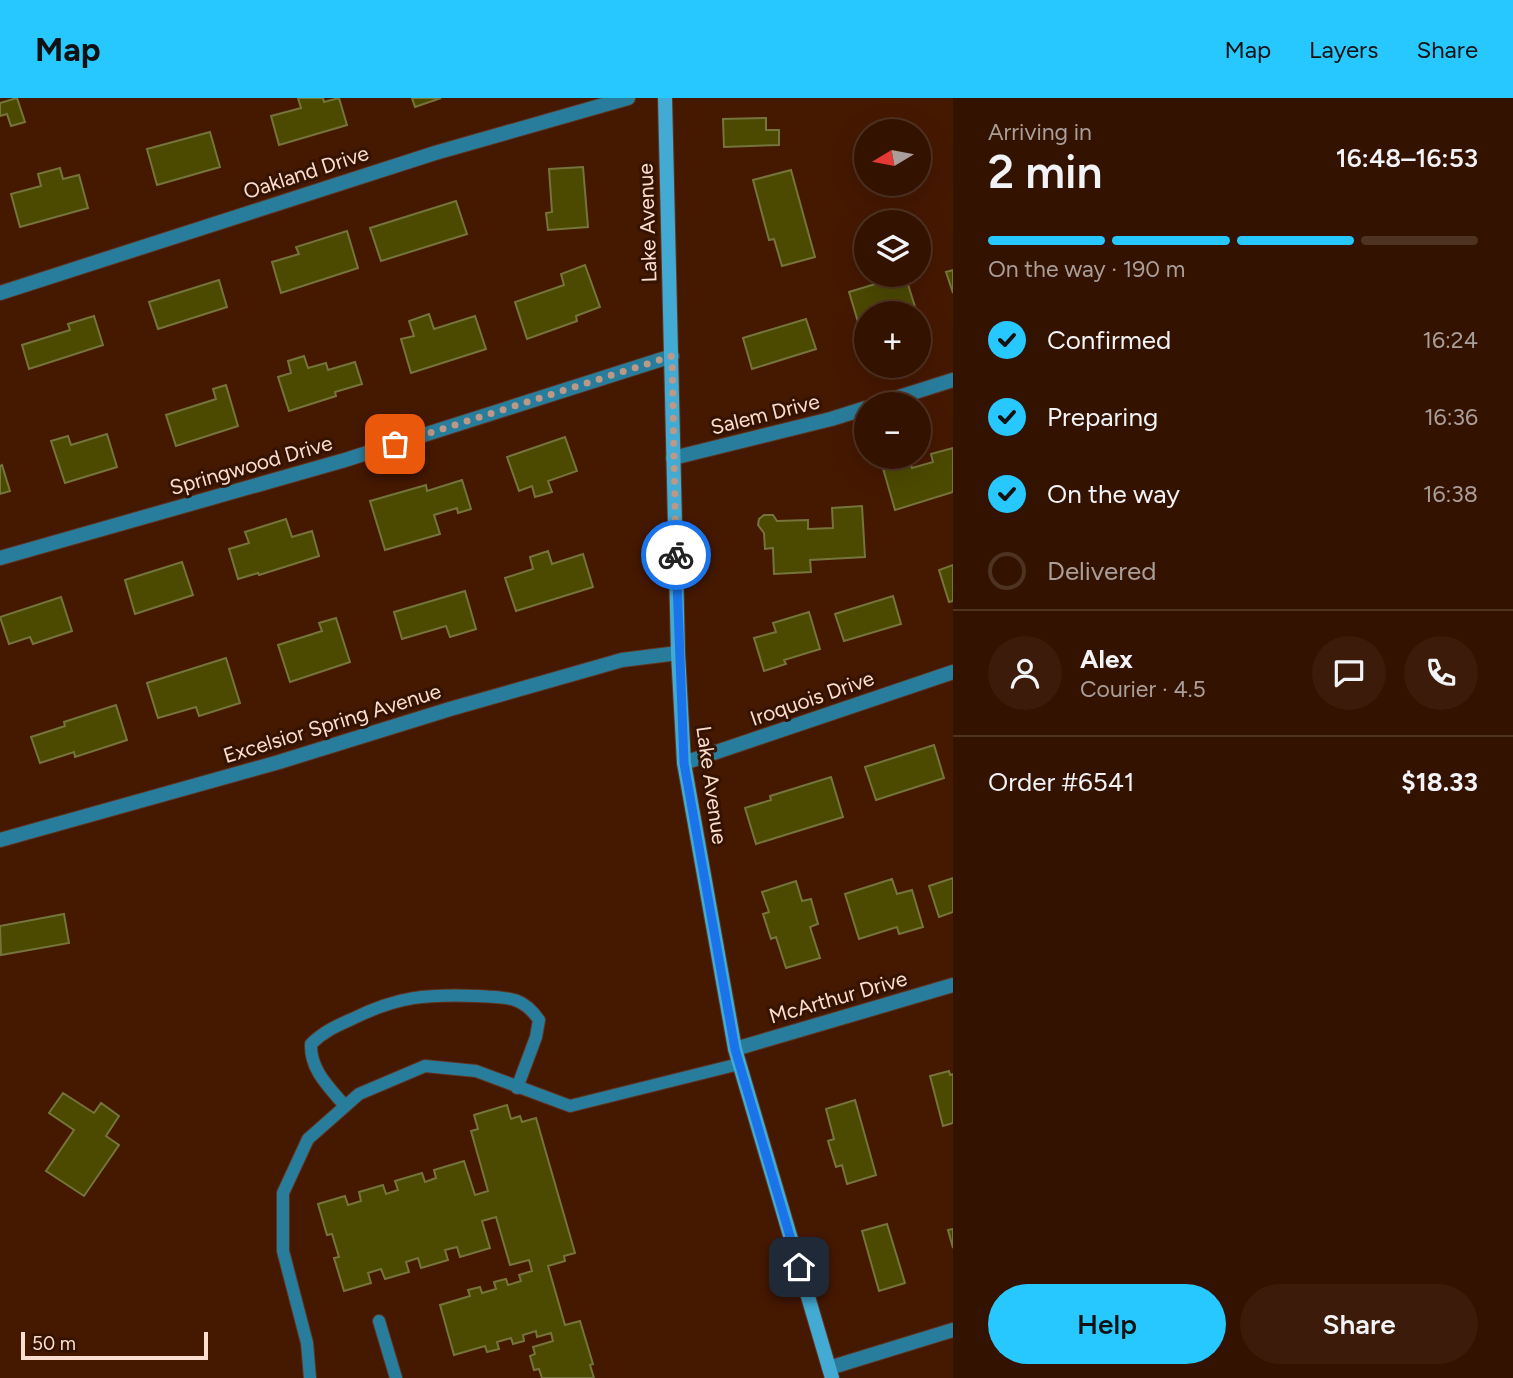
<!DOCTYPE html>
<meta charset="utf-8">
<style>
:root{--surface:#341200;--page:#3c1b0a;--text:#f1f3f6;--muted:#a99e99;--line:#4e3222;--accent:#27c8ff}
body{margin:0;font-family:Figtree,sans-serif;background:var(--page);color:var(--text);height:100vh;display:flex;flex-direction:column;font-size:26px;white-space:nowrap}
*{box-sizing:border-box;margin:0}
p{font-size:23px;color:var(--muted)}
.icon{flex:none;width:38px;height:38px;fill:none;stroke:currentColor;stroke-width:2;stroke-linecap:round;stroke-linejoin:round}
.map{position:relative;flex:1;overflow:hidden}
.details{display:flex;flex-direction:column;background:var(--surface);width:560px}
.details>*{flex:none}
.needle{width:46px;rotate:260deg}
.controls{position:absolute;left:854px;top:21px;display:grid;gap:14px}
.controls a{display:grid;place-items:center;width:77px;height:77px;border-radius:50%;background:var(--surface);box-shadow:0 7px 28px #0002,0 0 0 2px var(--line);font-size:35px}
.scale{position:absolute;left:21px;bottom:18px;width:187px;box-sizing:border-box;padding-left:7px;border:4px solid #fcded0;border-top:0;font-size:19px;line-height:24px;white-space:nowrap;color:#fcded0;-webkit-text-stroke:5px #351301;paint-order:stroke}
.pin{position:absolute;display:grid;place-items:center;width:60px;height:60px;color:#fff;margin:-30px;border-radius:14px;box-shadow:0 4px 10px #0006}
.courier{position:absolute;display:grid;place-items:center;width:70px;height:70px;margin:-35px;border:5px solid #1a73e8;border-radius:50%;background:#fff;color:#222;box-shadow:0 2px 9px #0007}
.head em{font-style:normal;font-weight:600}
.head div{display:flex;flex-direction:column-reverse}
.head{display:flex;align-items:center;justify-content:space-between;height:119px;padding:0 35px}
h1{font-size:46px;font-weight:600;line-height:52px}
.bar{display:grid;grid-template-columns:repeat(4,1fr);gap:10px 7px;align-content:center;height:84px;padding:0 35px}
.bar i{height:9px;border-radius:5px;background:var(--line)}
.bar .active{background:var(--accent)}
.bar p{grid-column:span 4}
.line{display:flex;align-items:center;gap:18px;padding:0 35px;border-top:2px solid var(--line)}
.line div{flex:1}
.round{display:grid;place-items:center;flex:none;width:74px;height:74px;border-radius:37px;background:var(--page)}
ol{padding:0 35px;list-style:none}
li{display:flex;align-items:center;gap:21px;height:77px}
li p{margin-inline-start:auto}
li .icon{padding:7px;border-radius:50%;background:var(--accent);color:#111;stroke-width:4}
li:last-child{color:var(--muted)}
li i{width:38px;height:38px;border:4px solid var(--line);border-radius:50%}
.cta{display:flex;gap:14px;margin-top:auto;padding:14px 35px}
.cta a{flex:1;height:80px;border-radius:42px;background:var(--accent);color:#111;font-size:28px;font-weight:600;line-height:80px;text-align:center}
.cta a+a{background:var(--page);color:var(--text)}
header{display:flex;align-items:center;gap:42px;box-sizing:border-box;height:98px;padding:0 35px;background:var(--accent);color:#111}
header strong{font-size:33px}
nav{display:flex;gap:38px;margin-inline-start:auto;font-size:24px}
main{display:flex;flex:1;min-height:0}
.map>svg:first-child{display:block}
</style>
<header>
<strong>Map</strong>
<nav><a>Map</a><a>Layers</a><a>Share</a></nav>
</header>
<main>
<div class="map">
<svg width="953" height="1280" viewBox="0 0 953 1280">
<rect width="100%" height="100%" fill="#451800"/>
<path fill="#4c4900" stroke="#75743b" stroke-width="2" d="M 17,0 L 25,24 L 11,28 L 7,16 L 0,18 L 0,5 Z
M 298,0 L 323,0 L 324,4 L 339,0 L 347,27 L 279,47 L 271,18 L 301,10 Z
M 412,0 L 441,0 L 415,9 Z
M 766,20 L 766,32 L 779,32 L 779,47 L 724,49 L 723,21 Z
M 210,34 L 220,69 L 157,87 L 147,51 Z
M 583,69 L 588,129 L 548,132 L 546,115 L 552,114 L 549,71 Z
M 60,70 L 63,81 L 79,77 L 88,110 L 20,129 L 11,96 L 41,88 L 38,76 Z
M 791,72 L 815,159 L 782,168 L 774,141 L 769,142 L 753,82 Z
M 456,103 L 467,136 L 381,163 L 370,130 Z
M 347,133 L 358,170 L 281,195 L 272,164 L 299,156 L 296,149 Z
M 585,167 L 600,209 L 576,218 L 577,223 L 527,241 L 515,204 L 564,187 L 561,176 Z
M 953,172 L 953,195 L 946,174 Z
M 905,177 L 917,215 L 866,215 L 866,232 L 861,234 L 849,194 Z
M 219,182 L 227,209 L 158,231 L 149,204 Z
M 429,216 L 434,231 L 475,218 L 486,251 L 411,275 L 401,241 L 414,238 L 409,223 Z
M 94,218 L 103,247 L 29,271 L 22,247 L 70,232 L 68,226 Z
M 806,221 L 816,251 L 752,271 L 743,240 Z
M 304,258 L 308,270 L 326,265 L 328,272 L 355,264 L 362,286 L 335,294 L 336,298 L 289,313 L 278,279 L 291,275 L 288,263 Z
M 226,287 L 238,328 L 176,348 L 166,317 L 216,301 L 213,291 Z
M 107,336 L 117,369 L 65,385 L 51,343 L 68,338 L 71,347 Z
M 565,339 L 577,373 L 548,383 L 552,394 L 535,399 L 532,388 L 519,393 L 507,359 Z
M 953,350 L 953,394 L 895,412 L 882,367 L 908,359 L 912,370 L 933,364 L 931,356 Z
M 2,367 L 10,393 L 0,396 L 0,368 Z
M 462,382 L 471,411 L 458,415 L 457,410 L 434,417 L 440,436 L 385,452 L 370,403 L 426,387 L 427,393 Z
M 862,408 L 865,459 L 810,462 L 811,474 L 774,476 L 773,450 L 765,451 L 764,435 L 758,427 L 759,421 L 764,417 L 773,417 L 777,423 L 808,422 L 808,431 L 833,430 L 832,410 Z
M 286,421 L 292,439 L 312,433 L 319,458 L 259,477 L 258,475 L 238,481 L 229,451 L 249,445 L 245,434 Z
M 548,453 L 552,466 L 583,456 L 593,489 L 516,513 L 505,480 L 533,471 L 530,459 Z
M 182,464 L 193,497 L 135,516 L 125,482 Z
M 953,467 L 953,503 L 949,504 L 939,472 Z
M 465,493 L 476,531 L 450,539 L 446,528 L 402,541 L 394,514 Z
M 893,498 L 901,526 L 844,543 L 835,516 Z
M 61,499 L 72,533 L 33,546 L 30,539 L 9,546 L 0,519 Z
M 809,514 L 820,551 L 784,562 L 786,566 L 764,573 L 754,540 L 776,534 L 773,525 Z
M 336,520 L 350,564 L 290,584 L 278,547 L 322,533 L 319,525 Z
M 226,560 L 240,605 L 199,618 L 196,609 L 158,620 L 147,585 Z
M 116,607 L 127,642 L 75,659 L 74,654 L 40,665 L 31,639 L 65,628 L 64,624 Z
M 934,647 L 944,680 L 876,702 L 865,669 Z
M 831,679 L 843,719 L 756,746 L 745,710 L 771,702 L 770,698 Z
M 953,780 L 953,814 L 939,819 L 929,788 Z
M 892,781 L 897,796 L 912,792 L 923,829 L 899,836 L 897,829 L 859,841 L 845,796 Z
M 796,783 L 802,803 L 811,801 L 818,826 L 810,829 L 820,860 L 786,870 L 776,839 L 771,841 L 763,816 L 769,814 L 762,794 Z
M 64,816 L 69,845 L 1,857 L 0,828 Z
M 949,973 L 950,977 L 953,976 L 953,1025 L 943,1028 L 930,978 Z
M 63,995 L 94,1015 L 101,1005 L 119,1018 L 106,1038 L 119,1047 L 84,1098 L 46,1073 L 74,1032 L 49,1015 Z
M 855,1002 L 876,1077 L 847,1086 L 842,1067 L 836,1069 L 828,1043 L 834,1041 L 826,1011 Z
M 507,1007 L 511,1021 L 520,1018 L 522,1024 L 536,1020 L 575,1155 L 564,1158 L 565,1163 L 548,1168 L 565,1227 L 580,1223 L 593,1266 L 590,1267 L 594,1280 L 542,1280 L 539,1271 L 534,1272 L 530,1258 L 535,1256 L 533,1249 L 553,1243 L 551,1235 L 537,1239 L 536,1233 L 523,1237 L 524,1243 L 513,1246 L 511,1240 L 497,1244 L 499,1251 L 487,1254 L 485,1248 L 454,1257 L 440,1207 L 470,1198 L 468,1192 L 480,1189 L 482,1195 L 496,1191 L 494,1184 L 506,1181 L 508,1187 L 521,1183 L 519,1177 L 532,1173 L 529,1162 L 510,1167 L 496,1119 L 482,1123 L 490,1150 L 460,1159 L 457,1149 L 445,1152 L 448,1162 L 421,1170 L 418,1160 L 406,1164 L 409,1174 L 385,1181 L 381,1171 L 368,1175 L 371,1185 L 344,1193 L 334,1160 L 339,1159 L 332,1136 L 327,1137 L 318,1106 L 345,1098 L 348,1107 L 361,1103 L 359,1094 L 383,1087 L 386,1096 L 398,1092 L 395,1083 L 422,1075 L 425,1084 L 436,1080 L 434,1072 L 464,1063 L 475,1097 L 488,1093 L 471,1033 L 478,1031 L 474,1017 Z
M 887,1126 L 905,1185 L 879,1193 L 862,1133 Z
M 953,1131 L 953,1150 L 948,1132 Z"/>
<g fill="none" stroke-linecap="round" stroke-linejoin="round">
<g stroke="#5f341d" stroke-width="14">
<path id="service" d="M 345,1008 C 329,989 310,972 311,946 C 323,934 336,928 352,921 C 398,898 427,896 478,898 C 506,900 522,897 539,922 L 536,939 L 517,990
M 379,1223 L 396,1280
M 310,1280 L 307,1245 L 283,1153 L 283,1095 L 308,1041 L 359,996 L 425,968 L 476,973 L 570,1008 L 739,966"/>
</g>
<g stroke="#5f341d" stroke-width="16">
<path id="minor" d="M 0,195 L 435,55 L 628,0
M 877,306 L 953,282
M 673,360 L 831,321 L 866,310
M 0,460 L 345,362 L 672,258
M 684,665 L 953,574
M 0,742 L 279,664 L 450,611 L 622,562 L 678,555
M 735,951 L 953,887
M 829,1270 L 953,1232"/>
</g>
<g stroke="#5f341d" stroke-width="16">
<path id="secondary" d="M 665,0 L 678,555 L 684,665 L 735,951 L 832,1280"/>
</g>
<use href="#service" stroke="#297d9c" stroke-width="12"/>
<use href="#minor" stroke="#297d9c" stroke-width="14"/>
<use href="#secondary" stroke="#42aad3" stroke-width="14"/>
</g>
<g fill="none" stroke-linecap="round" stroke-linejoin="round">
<path stroke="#bc9987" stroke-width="7" stroke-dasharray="0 12.6" d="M 395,346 L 672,258 L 676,457"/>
<path stroke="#1a73e8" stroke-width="9" d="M 676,457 L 684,665 L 735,951 L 799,1169"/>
</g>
<g text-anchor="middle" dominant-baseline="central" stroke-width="6" stroke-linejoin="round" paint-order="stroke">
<g font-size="21" fill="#fcded0" stroke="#351301">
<text transform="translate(306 74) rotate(-18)">Oakland Drive</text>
<text transform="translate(647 125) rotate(-92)">Lake Avenue</text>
<text transform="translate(765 316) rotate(-14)">Salem Drive</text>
<text transform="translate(251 367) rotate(-16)">Springwood Drive</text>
<text transform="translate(812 600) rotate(-19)">Iroquois Drive</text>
<text transform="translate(332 625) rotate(-17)">Excelsior Spring Avenue</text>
<text transform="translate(712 687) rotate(82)">Lake Avenue</text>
<text transform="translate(838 899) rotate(-16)">McArthur Drive</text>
</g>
</g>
</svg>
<div class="controls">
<a><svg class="needle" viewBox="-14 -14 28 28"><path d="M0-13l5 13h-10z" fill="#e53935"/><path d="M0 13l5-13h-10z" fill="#a99e99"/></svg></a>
<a><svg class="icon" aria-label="layers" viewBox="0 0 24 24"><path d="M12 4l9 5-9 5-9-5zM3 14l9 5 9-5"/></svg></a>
<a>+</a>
<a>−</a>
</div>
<div class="scale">50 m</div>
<div class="pin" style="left:395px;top:346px;background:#ea580c"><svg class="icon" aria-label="bag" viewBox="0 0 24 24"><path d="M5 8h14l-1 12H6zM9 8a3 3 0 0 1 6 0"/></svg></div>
<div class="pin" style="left:799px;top:1169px;background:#1f2937"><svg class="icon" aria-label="home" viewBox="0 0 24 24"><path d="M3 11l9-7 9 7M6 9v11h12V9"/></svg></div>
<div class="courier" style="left:676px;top:457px"><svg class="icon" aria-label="bike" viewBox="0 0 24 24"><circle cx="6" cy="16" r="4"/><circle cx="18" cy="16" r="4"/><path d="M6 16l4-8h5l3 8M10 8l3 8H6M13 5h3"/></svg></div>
</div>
<section class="details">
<div class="head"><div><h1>2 min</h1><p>Arriving in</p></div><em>16:48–16:53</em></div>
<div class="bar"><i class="active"></i><i class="active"></i><i class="active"></i><i></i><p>On the way · 190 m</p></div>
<ol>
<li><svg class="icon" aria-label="check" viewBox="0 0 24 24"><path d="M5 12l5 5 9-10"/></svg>Confirmed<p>16:24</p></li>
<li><svg class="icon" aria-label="check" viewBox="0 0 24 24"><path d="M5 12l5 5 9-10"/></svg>Preparing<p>16:36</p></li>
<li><svg class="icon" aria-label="check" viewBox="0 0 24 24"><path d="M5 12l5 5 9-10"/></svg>On the way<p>16:38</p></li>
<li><i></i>Delivered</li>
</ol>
<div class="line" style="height:126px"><a class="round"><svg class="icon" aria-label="person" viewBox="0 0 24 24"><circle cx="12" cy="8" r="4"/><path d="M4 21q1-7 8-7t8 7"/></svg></a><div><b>Alex</b><p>Courier · 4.5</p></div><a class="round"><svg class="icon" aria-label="chat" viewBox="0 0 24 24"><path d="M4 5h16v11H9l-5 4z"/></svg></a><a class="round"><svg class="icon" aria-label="phone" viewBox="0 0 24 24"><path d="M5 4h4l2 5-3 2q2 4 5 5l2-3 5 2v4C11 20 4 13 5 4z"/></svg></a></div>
<div class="line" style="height:91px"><div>Order #6541</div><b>$18.33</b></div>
<div class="cta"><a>Help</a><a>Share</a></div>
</section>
</main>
